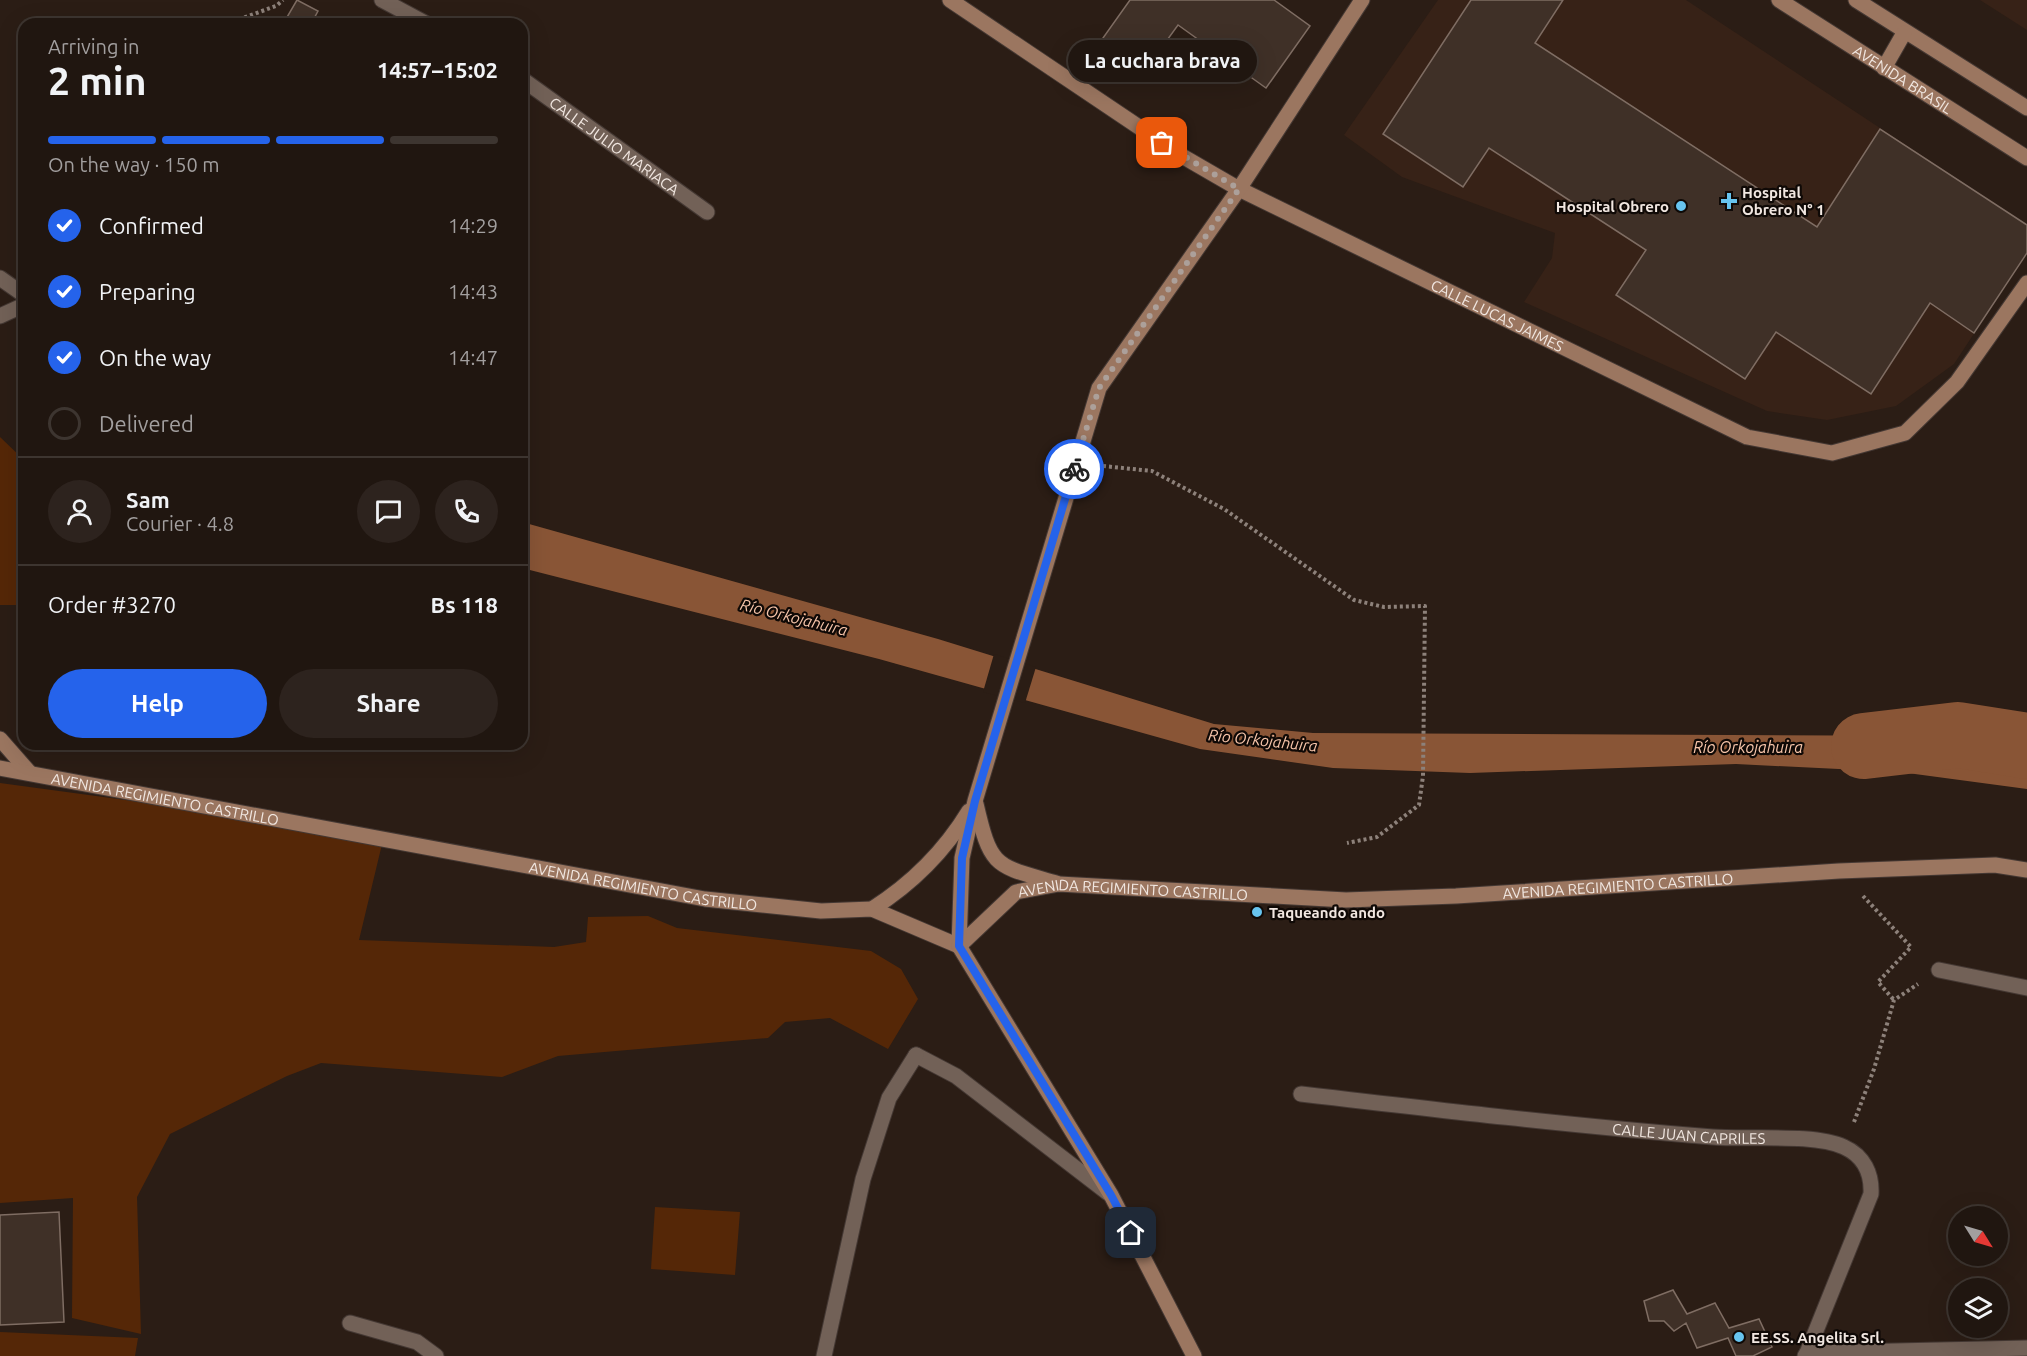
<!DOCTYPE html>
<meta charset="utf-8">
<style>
:root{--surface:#201610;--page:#2d231e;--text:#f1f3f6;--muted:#a29f9f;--line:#3d3530;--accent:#2563eb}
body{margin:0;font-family:Ubuntu,sans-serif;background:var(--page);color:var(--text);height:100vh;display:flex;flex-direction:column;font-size:22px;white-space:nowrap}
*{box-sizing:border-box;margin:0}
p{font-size:20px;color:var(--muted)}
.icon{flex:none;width:33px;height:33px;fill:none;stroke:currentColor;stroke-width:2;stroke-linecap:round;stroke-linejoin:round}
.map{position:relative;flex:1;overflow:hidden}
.sheet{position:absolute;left:18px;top:18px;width:510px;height:732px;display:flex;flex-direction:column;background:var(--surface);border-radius:18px;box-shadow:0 6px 24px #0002,0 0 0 2px var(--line)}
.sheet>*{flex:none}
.needle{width:39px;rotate:127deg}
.fabs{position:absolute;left:1948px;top:1206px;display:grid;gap:12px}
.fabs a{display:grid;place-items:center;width:60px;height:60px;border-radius:50%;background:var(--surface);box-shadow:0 6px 24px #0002,0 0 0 2px var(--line);font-size:30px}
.pin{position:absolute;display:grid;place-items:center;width:51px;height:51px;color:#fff;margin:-26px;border-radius:12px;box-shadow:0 3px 9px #0006}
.courier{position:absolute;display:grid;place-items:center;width:60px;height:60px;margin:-30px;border:4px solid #2563eb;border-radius:50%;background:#fff;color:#222;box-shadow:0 2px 8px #0007}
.bubble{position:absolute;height:42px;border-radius:21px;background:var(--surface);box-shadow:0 6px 24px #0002,0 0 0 2px var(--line);font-size:20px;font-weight:700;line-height:42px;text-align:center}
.overview em{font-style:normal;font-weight:700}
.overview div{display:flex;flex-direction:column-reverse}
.overview{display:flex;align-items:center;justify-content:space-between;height:102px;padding:0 30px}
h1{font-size:39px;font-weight:700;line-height:45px}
.bar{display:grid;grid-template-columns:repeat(4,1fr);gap:9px 6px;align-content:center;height:72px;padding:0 30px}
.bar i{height:8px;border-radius:4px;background:var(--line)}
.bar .current{background:var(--accent)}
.bar p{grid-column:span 4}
.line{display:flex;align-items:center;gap:15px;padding:0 30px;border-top:2px solid var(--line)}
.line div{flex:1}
.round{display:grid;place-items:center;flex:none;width:63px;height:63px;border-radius:32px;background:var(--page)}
ol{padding:0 30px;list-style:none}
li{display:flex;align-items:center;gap:18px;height:66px}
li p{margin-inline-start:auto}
li .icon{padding:6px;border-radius:50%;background:var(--accent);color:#fff;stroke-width:4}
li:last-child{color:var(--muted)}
li i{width:33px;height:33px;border:3px solid var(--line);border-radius:50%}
.action{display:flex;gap:12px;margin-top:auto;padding:12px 30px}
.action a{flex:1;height:69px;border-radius:36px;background:var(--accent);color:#fff;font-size:24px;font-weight:700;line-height:69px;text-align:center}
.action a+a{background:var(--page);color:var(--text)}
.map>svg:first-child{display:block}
</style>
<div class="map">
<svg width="2027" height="1356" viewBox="0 0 2027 1356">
<rect width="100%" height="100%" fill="#2b1d15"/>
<path fill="#372217" d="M 1438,0 L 1686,0 L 2027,225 L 2027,253 L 1954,364 L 1896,406 L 1827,420 L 1767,411 L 1524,302 L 1552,258 L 1555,233 L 1402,177 L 1344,135 Z
M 1980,0 L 2027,0 L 2027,30 Z"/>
<path fill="#552707" d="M 0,437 L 24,460 L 24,605 L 0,605 Z
M 0,783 L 214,812 L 383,840 L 359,940 L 554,947 L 586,942 L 588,917 L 648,916 L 677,928 L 871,951 L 901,969 L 918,999 L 888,1049 L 830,1018 L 785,1022 L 768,1038 L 558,1056 L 502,1077 L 321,1063 L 287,1076 L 170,1134 L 137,1197 L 141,1334 L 72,1318 L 73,1198 L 0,1203 Z
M 655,1207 L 740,1212 L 735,1275 L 651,1269 Z
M 0,1332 L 138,1338 L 135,1356 L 0,1356 Z"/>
<path fill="#895536" d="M 522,522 L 938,639 L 1214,724 L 1313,733 L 1963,736 L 2027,748 L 2027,789 L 1900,772 L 1736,764 L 1470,773 L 1333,768 L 1200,749 L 879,659 L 522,568 Z"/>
<path fill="#2b1d15" d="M 994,654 L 1036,667 L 1025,703 L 983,692 Z"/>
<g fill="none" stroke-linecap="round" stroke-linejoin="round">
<path stroke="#895536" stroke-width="66" d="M 1864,746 L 1958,735 L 2027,746"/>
</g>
<path fill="#3f3027" stroke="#7f6d63" stroke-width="1.5" d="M 297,0 L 318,11 L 311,24 L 283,24 Z
M 1130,0 L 1274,0 L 1310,26 L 1266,88 L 1178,25 L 1136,83 L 1093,52 Z
M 1471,0 L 1563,0 L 1535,43 L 1817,227 L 1880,129 L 2027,225 L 2027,253 L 1974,333 L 1930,303 L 1871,394 L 1776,332 L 1745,379 L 1616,295 L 1646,250 L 1489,148 L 1463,187 L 1383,134 Z
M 59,1212 L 64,1322 L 0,1325 L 0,1215 Z
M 1673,1290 L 1687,1314 L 1715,1303 L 1729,1328 L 1759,1319 L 1772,1347 L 1753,1356 L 1736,1356 L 1728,1338 L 1697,1348 L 1686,1323 L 1674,1331 L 1664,1321 L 1649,1321 L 1644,1301 Z"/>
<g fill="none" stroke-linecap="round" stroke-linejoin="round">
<g stroke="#443833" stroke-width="17">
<path id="service" d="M 916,1055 L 956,1076 L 1108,1193
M 350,1323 L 417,1342 L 436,1356"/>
</g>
<g stroke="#443833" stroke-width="17">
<path id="pedestrian" d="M 824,1356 L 863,1179 L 889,1098 L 916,1055"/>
</g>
<g stroke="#443833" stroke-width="17">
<g id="minor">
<path d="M 382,0 L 427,24"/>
<path id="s1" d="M 522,79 L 707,212"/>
<path d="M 0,278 L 24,295"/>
<path d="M 0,316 L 24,305"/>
<path d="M 1939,970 L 2027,988"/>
<path id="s2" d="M 1301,1094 C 1438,1110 1575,1126 1713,1137 C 1748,1140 1814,1133 1844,1147 C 1864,1156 1872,1174 1871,1194 L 1807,1353"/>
</g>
</g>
<g stroke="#443833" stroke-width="17">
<path id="tertiary" d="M 1805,1356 L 1807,1353 L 2027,1348"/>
</g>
<g stroke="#443833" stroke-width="17">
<g id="secondary">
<path id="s3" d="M 950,0 L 1182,156 L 1239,189 L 1747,437 L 1832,453 L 1905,433 L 1957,382 L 2027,283"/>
<path id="s4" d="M 1779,0 L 2027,158"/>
<path d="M 1856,0 L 2027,108"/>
<path d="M 1884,68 L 1904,33"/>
<path d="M 0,739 L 29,772"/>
<path id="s5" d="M 0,768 L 705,899 L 821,911 L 872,909 L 959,946"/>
<path d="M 976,804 C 991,869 995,865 1056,883"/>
<path d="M 872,909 C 913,883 944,852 969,811"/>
<path id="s6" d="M 959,946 L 1016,892 L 1059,884 L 1346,900 L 1456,896 L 1839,871 L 1995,865 L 2027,870"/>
<path d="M 959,946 L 962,858 L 975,801 L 1099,388 L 1239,189 L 1362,0"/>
<path d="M 959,946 L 1111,1195 L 1194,1356"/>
</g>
</g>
<path stroke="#8d817a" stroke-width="4" stroke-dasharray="3 3" stroke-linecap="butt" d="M 236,24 L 237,20 L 276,6 L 283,0
M 1103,466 L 1152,471 L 1224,509 L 1354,600 L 1384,607 L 1425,606 L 1423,776 L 1419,805 L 1377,837 L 1347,843
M 1863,896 L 1911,947 L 1878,982 L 1894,1000
M 1854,1122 L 1874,1069 L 1894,1000 L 1918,984"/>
<use href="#service" stroke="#726157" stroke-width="15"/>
<use href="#pedestrian" stroke="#726157" stroke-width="15"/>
<use href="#minor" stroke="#726157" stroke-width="15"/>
<use href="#tertiary" stroke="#726157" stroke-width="15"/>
<use href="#secondary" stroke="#9b7660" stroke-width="15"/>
</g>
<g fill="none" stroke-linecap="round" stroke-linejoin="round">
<path stroke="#aca09a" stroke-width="6" stroke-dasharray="0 10.8" d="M 1074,469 L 1099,388 L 1239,189 L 1162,143"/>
<path stroke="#2563eb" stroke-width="8" d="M 1074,469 L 975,801 L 962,858 L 959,946 L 1111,1195 L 1131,1233"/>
</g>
<g fill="#67c4ef" stroke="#0f0906" stroke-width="2">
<path d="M1726 192h6v6h6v6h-6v6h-6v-6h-6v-6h6z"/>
<circle cx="1681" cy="206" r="6"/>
<circle cx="1257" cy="912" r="6"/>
<circle cx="1739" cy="1337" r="6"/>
</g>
<g text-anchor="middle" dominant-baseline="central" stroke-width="4.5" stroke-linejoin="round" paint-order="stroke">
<g font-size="15" fill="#f1e7e1" stroke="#0f0906">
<text stroke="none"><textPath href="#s4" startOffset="147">AVENIDA BRASIL</textPath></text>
<text stroke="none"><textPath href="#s1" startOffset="114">CALLE JULIO MARIACA</textPath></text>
<text stroke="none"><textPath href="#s3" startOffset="633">CALLE LUCAS JAIMES</textPath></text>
<text stroke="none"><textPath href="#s5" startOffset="168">AVENIDA REGIMIENTO CASTRILLO</textPath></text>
<text stroke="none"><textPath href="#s6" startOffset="682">AVENIDA REGIMIENTO CASTRILLO</textPath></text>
<text stroke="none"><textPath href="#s5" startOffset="654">AVENIDA REGIMIENTO CASTRILLO</textPath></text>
<text stroke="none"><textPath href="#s6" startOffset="196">AVENIDA REGIMIENTO CASTRILLO</textPath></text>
<text stroke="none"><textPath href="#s2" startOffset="390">CALLE JUAN CAPRILES</textPath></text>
</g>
<g font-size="15" font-weight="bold" fill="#f1e7e1" stroke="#0f0906" text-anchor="start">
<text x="1742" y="192">Hospital<tspan x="1742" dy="17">Obrero N° 1</tspan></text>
<text x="1669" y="206" text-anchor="end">Hospital Obrero</text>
<text x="1269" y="912">Taqueando ando</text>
<text x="1751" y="1337">EE.SS. Angelita Srl.</text>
</g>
<g font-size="16" font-style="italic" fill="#f7c5aa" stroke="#0f0906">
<text transform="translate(794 617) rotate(14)">Río Orkojahuira</text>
<text transform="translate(1263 740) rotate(6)">Río Orkojahuira</text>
<text x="1748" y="747">Río Orkojahuira</text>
</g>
</g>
</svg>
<div class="fabs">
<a><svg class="needle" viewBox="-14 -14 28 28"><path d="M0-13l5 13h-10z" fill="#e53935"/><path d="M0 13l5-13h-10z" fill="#a29f9f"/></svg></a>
<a><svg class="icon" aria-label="layers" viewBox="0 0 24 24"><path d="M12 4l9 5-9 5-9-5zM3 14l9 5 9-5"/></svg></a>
</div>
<div class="pin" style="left:1162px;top:143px;background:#ea580c"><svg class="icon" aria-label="bag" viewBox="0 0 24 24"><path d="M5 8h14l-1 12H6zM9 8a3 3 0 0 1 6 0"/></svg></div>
<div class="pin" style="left:1131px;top:1233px;background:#1f2937"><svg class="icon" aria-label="home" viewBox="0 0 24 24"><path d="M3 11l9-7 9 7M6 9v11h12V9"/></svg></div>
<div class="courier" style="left:1074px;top:469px"><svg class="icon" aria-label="bike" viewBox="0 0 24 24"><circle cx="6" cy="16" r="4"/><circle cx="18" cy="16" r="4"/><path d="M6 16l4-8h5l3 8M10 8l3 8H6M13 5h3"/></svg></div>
<div class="bubble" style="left:1068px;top:40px;width:189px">La cuchara brava</div>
<section class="sheet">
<div class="overview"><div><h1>2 min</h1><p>Arriving in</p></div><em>14:57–15:02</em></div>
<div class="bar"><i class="current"></i><i class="current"></i><i class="current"></i><i></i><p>On the way · 150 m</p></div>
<ol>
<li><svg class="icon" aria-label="check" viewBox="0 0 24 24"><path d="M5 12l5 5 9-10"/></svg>Confirmed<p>14:29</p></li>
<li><svg class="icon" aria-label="check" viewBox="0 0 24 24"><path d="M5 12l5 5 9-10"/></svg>Preparing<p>14:43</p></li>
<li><svg class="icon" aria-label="check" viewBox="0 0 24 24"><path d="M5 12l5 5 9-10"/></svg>On the way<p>14:47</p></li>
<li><i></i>Delivered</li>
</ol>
<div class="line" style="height:108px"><a class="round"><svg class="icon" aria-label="person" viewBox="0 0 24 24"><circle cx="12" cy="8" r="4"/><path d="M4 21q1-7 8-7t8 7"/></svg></a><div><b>Sam</b><p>Courier · 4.8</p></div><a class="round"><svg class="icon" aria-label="chat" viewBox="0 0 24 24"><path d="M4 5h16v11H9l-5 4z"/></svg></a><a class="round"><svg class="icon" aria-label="phone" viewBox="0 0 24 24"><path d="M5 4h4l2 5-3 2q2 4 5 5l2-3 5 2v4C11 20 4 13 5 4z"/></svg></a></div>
<div class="line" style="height:78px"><div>Order #3270</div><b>Bs 118</b></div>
<div class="action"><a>Help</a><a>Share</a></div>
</section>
</div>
